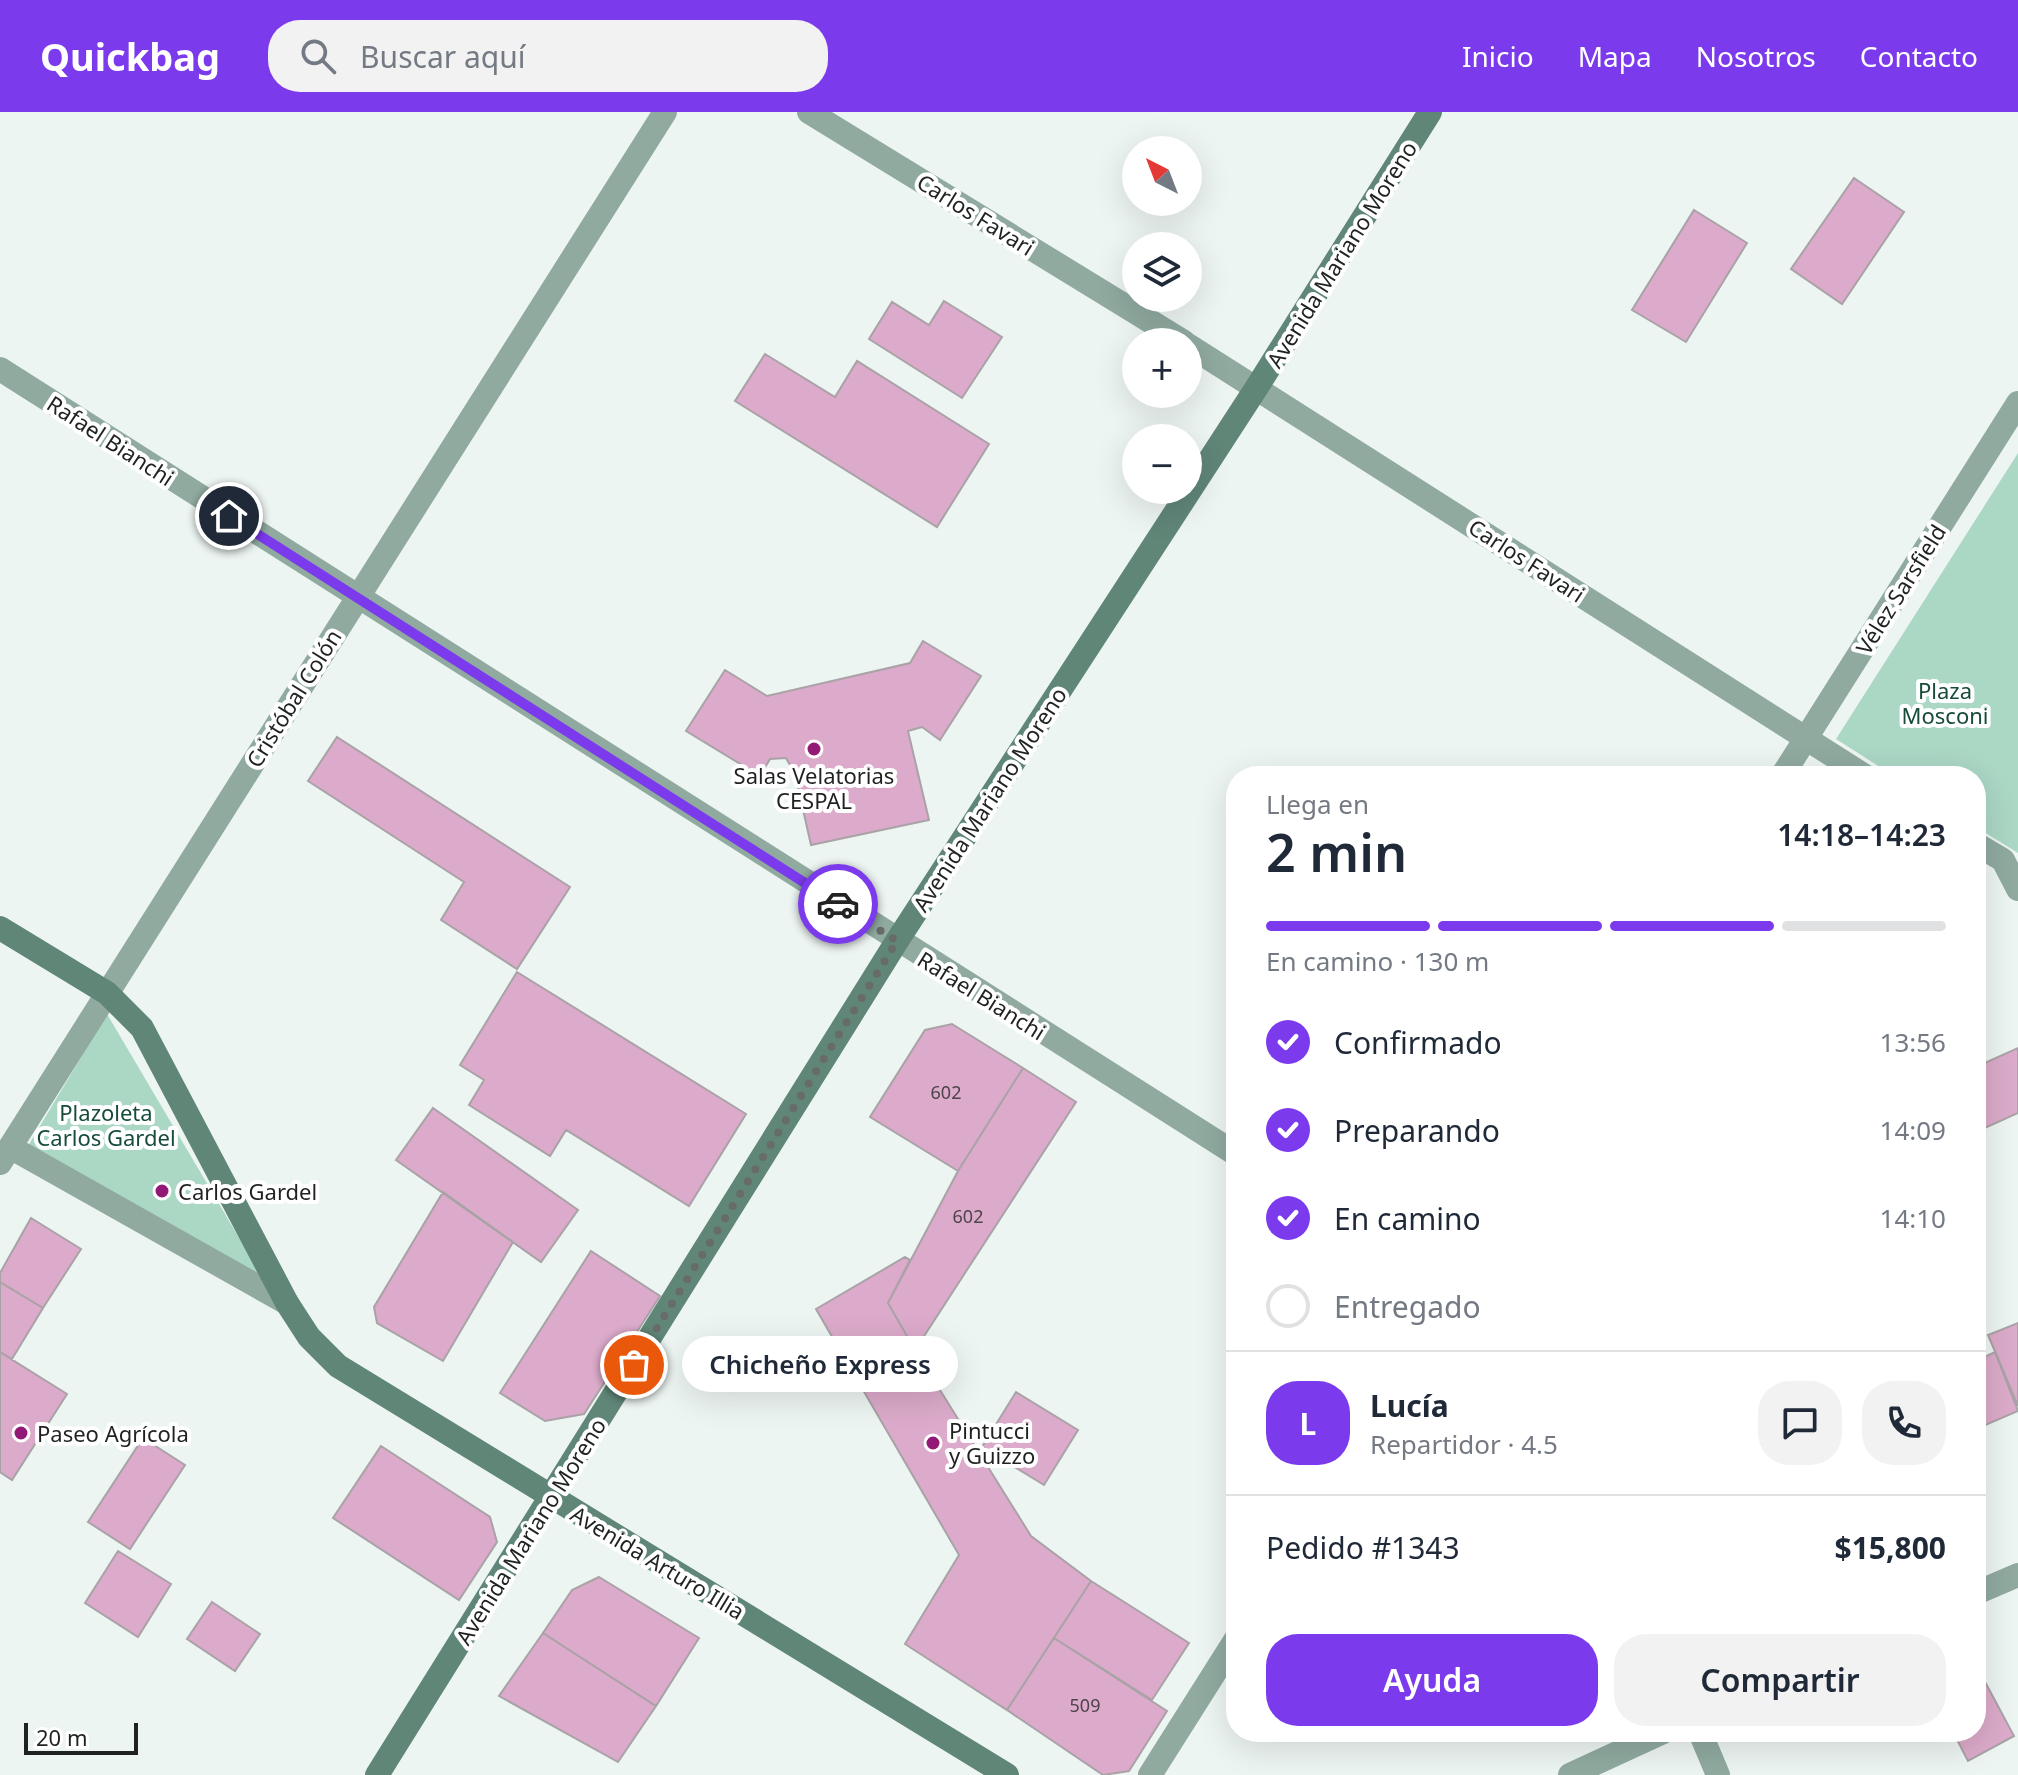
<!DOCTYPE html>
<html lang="es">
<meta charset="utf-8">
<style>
:root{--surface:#fff;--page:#f2f2f3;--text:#1f2937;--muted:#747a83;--line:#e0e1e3;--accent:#7c3aed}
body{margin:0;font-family:"Noto Sans",sans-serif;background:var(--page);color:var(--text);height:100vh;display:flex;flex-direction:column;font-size:30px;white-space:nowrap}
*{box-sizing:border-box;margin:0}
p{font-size:26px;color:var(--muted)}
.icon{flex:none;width:44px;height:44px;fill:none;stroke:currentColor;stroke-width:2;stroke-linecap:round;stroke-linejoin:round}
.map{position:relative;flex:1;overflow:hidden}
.sheet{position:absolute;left:1226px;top:654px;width:760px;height:976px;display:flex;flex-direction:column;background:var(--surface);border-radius:32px;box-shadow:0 8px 32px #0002}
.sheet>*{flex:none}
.needle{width:52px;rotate:318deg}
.buttons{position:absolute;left:1122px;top:24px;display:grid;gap:16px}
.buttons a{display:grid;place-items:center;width:80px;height:80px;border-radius:50%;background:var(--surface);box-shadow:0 8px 32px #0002;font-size:40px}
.scale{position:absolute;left:24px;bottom:20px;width:114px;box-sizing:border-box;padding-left:8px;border:4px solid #1f2221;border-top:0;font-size:22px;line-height:28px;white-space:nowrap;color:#1f2221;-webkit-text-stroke:6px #fff;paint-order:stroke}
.pin{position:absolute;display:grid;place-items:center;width:68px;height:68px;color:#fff;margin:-34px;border:4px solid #fff;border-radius:50%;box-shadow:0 2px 8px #0007}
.courier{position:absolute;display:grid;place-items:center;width:80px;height:80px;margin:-40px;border:6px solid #7c3aed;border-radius:50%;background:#fff;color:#222;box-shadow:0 2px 10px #0007}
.bubble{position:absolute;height:56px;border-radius:28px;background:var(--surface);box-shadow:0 8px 32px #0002;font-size:26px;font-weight:600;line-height:56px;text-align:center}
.overview em{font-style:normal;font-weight:600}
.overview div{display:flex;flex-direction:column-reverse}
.overview{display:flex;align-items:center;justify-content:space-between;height:136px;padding:0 40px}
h1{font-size:52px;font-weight:600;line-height:60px}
.bar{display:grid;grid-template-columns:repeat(4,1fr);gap:12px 8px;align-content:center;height:96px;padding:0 40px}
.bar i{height:10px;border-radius:6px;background:var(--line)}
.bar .selected{background:var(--accent)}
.bar p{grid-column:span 4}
.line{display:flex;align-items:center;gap:20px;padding:0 40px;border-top:2px solid var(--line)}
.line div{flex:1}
.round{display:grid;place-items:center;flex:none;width:84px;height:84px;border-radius:32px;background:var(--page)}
ol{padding:0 40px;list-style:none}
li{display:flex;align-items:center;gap:24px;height:88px}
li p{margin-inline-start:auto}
li .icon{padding:8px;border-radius:50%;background:var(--accent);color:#fff;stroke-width:4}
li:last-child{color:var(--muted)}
li i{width:44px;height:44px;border:4px solid var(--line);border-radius:50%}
.cta{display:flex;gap:16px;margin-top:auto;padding:16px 40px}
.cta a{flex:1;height:92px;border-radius:32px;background:var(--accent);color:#fff;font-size:32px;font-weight:600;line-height:92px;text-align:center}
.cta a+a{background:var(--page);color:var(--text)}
header{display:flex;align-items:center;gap:48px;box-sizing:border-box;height:112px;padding:0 40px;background:var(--accent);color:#fff}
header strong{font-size:38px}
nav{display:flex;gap:44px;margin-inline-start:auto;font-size:28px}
.search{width:560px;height:72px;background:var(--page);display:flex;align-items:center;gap:20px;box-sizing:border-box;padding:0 28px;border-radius:32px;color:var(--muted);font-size:30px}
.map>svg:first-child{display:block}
</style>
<header>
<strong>Quickbag</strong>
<div class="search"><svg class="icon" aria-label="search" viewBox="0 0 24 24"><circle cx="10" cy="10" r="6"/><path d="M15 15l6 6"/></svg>Buscar aquí</div>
<nav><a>Inicio</a><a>Mapa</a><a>Nosotros</a><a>Contacto</a></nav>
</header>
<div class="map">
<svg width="2018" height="1663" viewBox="0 0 2018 1663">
<rect width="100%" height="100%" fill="#edf5f2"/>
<path fill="#abd7c5" d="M 2018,341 L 2018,741 L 1976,715 L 1976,664 L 1894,664 L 1836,627 Z
M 107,902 L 261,1163 L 28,1034 Z"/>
<path fill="#dcaaca" stroke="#a9a2a6" stroke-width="2" d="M 1854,66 L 1904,100 L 1842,192 L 1791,157 Z
M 1694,98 L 1747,131 L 1686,230 L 1632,198 Z
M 944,189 L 1002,225 L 962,286 L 869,227 L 892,190 L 929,213 Z
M 765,242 L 835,285 L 857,249 L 989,332 L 937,415 L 735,289 Z
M 923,529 L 981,564 L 940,628 L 922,615 L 908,619 L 929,708 L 811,733 L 795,662 L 786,646 L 770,647 L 760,664 L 686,619 L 725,558 L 767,584 L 910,551 Z
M 337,625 L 570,775 L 517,857 L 441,808 L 464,770 L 308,669 Z
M 517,860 L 746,1002 L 689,1094 L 566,1018 L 550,1044 L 469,993 L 484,968 L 460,953 Z
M 952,912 L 1023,956 L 958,1059 L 870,1005 L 925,918 Z
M 2018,936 L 2018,1001 L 1976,1020 L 1976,955 Z
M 1023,956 L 1076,990 L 915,1238 L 888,1191 L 958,1059 Z
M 433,996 L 578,1098 L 541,1150 L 396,1048 Z
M 443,1080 L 513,1130 L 443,1249 L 377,1211 L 374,1195 Z
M 31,1106 L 81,1137 L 43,1196 L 0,1170 L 0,1161 Z
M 591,1139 L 660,1184 L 584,1302 L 545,1309 L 500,1281 Z
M 905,1145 L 910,1148 L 888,1191 L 915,1238 L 1031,1424 L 1091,1469 L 1007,1598 L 905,1532 L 959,1443 L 816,1197 Z
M 0,1170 L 43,1196 L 12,1247 L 0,1240 Z
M 2018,1211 L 2018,1294 L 1988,1223 Z
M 0,1240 L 67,1282 L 12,1368 L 0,1360 Z
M 1995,1240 L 2018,1299 L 1976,1317 L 1976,1249 Z
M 1016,1280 L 1078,1318 L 1044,1373 L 982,1335 Z
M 143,1326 L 185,1353 L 130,1437 L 88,1410 Z
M 381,1334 L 490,1405 L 497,1430 L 459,1488 L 333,1406 Z
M 118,1439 L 171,1472 L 138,1525 L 85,1491 Z
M 599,1465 L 699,1526 L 656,1594 L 543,1521 L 572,1478 Z
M 1091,1469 L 1189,1531 L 1152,1588 L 1054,1526 Z
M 212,1490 L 260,1522 L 235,1559 L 187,1527 Z
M 543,1521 L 656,1594 L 618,1650 L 499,1584 Z
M 1054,1526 L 1167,1599 L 1129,1659 L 1103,1663 L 1007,1598 Z
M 1976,1553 L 2014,1624 L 1968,1649 L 1953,1620 L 1976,1620 Z"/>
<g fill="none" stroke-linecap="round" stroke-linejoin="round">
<path stroke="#90aaa0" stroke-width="24" d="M 809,0 L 1184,230
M 1188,233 L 1865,664
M 0,257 L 1236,1042
M 1782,664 L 2018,291
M 1976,732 L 2003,748 L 2018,777
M 10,1035 L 287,1191
M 0,1051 L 665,0
M 1976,1481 L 2018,1463
M 1700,1620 L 1718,1663
M 1150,1663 L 1236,1527
M 1570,1663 L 1663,1620"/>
<path stroke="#608678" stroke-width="24" d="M 0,816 L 107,881 L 142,916 L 287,1191 L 309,1225 L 338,1254 L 1007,1663
M 377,1663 L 897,829 L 1257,275 L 1430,0"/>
</g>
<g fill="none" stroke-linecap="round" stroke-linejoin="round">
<path stroke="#676c6a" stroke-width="8" stroke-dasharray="0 14.4" d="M 634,1253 L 897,829 L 838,792"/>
<path stroke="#7c3aed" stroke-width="10" d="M 229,404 L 838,792"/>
</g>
<g fill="#921976" stroke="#fff" stroke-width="3">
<circle cx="814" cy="637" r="8"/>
<circle cx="162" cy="1079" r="8"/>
<circle cx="21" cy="1321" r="8"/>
<circle cx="933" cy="1331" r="8"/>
</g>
<g text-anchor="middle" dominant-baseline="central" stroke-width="8" stroke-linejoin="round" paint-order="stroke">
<g font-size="18" fill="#4e444b">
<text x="946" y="980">602</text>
<text x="968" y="1104">602</text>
<text x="1085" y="1593">509</text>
</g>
<g font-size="22" fill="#1f2221" stroke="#fff">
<text transform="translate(976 102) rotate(32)">Carlos Favari</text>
<text transform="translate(1341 142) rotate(-58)">Avenida Mariano Moreno</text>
<text transform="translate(111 328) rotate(33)">Rafael Bianchi</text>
<text transform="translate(1527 448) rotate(33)">Carlos Favari</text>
<text transform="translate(1900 477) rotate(-58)">Vélez Sarsfield</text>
<text transform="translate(293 586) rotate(-58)">Cristóbal Colón</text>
<text transform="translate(989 687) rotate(-57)">Avenida Mariano Moreno</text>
<text transform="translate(982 883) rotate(32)">Rafael Bianchi</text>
<text transform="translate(530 1419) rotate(-58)">Avenida Mariano Moreno</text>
<text transform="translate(658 1450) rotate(31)">Avenida Arturo Illia</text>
</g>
<g font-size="22" fill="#174b3b" stroke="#fff">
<text x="1945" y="578">Plaza<tspan x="1945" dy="25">Mosconi</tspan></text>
<text x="106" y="1000">Plazoleta<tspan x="106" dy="25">Carlos Gardel</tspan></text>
</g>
<g font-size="22" fill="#1f2221" stroke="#fff" text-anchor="start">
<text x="814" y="663" text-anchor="middle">Salas Velatorias<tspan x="814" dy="25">CESPAL</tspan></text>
<text x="178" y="1079">Carlos Gardel</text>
<text x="949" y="1318">Pintucci<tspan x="949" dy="25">y Guizzo</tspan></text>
<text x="37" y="1321">Paseo Agrícola</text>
</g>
</g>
</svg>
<div class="buttons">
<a><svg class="needle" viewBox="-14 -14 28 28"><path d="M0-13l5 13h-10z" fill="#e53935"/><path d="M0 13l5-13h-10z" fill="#747a83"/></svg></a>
<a><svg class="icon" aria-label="layers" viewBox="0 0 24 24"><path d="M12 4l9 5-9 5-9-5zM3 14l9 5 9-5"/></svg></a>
<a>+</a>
<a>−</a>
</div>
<div class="scale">20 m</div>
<div class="pin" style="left:634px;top:1253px;background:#ea580c"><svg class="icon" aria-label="bag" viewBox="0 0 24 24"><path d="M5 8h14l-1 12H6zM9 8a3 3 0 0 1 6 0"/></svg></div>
<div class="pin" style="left:229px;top:404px;background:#1f2937"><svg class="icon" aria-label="home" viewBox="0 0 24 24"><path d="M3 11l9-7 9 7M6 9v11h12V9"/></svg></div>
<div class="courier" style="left:838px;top:792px"><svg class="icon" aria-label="car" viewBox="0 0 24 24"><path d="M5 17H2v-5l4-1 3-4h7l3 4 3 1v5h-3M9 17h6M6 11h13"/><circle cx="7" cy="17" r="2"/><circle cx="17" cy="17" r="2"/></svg></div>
<div class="bubble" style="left:682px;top:1224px;width:276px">Chicheño Express</div>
<section class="sheet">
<div class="overview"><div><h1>2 min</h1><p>Llega en</p></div><em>14:18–14:23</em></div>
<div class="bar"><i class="selected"></i><i class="selected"></i><i class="selected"></i><i></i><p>En camino · 130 m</p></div>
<ol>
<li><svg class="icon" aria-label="check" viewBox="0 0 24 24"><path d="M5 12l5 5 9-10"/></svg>Confirmado<p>13:56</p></li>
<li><svg class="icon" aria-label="check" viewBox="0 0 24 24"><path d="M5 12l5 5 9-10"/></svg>Preparando<p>14:09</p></li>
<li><svg class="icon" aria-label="check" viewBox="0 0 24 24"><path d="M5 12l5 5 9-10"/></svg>En camino<p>14:10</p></li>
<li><i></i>Entregado</li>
</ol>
<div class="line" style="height:144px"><b class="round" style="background:var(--accent);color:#fff">L</b><div><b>Lucía</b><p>Repartidor · 4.5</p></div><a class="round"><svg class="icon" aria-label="chat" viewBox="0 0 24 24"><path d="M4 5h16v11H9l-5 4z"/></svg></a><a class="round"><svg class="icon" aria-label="phone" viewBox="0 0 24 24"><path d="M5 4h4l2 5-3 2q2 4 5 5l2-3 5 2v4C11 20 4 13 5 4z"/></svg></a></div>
<div class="line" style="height:104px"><div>Pedido #1343</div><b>$15,800</b></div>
<div class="cta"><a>Ayuda</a><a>Compartir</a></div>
</section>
</div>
